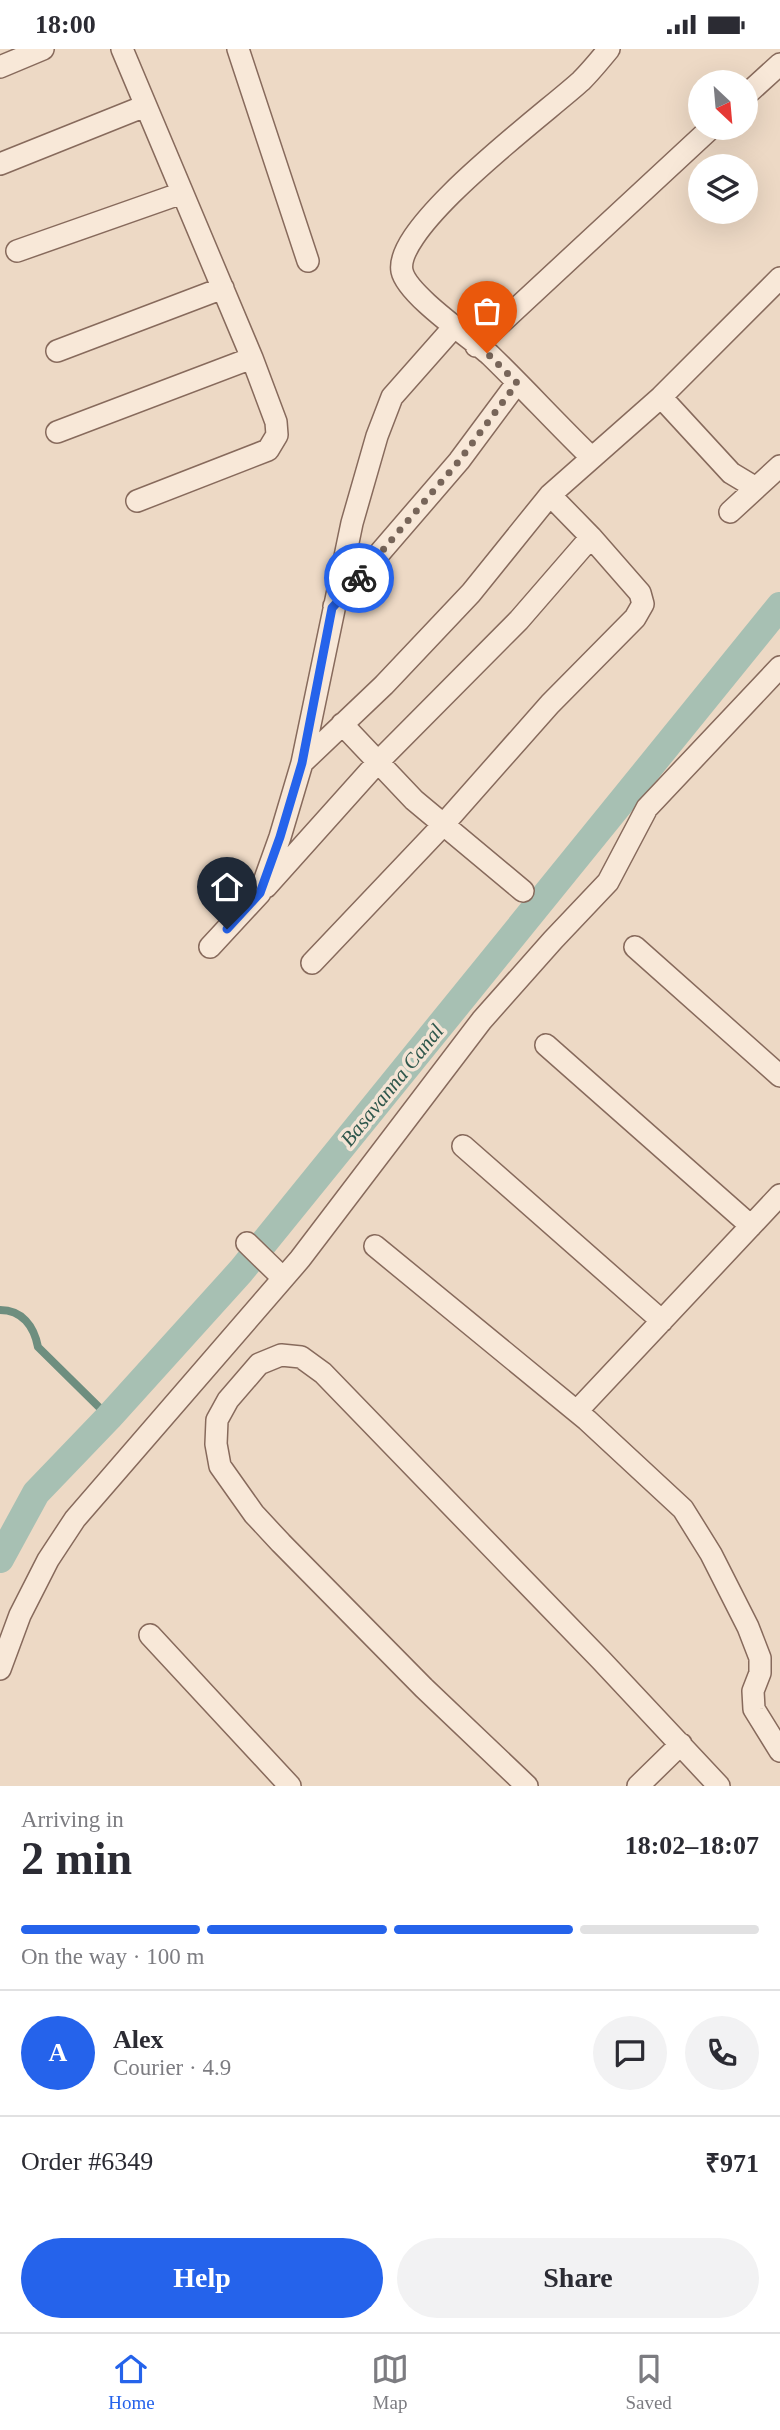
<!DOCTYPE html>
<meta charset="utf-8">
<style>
:root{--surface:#fff;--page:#f2f2f3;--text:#2b2b33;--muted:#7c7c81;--line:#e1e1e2;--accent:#2563eb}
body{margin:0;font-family:Georgia,serif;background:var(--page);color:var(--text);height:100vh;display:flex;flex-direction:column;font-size:26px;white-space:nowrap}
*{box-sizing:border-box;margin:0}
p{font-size:23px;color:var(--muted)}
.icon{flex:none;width:38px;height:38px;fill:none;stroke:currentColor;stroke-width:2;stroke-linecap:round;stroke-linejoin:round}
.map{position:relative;height:1737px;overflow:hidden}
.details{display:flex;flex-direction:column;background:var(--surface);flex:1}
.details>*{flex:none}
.needle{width:46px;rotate:154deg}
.tools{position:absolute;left:688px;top:21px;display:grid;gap:14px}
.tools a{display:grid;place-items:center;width:70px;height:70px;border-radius:50%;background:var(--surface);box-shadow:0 7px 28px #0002;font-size:35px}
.pin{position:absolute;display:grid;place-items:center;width:60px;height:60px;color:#fff;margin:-72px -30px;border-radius:50% 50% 50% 0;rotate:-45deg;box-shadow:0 0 7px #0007}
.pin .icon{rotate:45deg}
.courier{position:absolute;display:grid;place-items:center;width:70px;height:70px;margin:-35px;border:5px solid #2563eb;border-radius:50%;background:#fff;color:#222;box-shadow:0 2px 9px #0007}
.summary em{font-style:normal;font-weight:700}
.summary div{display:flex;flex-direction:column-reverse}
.summary{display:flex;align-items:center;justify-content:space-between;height:119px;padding:0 21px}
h1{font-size:46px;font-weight:700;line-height:52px}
.bar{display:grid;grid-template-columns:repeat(4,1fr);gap:10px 7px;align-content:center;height:84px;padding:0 21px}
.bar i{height:9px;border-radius:5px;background:var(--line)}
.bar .active{background:var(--accent)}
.bar p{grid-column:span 4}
.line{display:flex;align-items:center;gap:18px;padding:0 21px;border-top:2px solid var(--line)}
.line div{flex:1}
.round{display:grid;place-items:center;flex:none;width:74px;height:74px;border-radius:37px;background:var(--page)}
.primary-button{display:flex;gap:14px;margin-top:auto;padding:14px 21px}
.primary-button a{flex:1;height:80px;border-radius:42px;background:var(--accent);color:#fff;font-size:28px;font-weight:700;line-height:80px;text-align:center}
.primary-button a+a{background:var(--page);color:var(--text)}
.status{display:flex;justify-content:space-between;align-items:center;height:49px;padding:0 35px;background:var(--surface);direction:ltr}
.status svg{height:19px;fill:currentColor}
.menu{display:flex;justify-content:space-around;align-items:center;height:98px;border-top:2px solid var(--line);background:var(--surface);font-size:19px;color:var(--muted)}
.menu a{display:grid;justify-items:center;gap:4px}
.menu .active{color:var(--accent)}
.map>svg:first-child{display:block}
</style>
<div class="status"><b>18:00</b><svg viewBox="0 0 49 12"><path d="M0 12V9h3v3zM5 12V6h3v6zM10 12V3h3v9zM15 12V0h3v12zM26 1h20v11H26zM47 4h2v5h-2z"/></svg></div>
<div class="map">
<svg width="780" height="1737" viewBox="0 0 780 1737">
<rect width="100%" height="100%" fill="#edd9c5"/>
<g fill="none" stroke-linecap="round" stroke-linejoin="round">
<path stroke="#6e8e7f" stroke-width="8" d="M 0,1261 C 22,1261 34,1277 38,1298 L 109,1368"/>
<path stroke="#a7c0b3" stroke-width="28" d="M 0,1510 L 36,1444 L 109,1368 L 241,1222 L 780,557"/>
<g stroke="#876a5c" stroke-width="24">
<path id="street" d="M 122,0 L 252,309 L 276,373 L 277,386 L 268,401 L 137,452
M 238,0 L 308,212
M 0,18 L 43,0
M 746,46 L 780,15
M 0,115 L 145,57
M 17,202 L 182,144
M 476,297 L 711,79
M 57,302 L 223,239
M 661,348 L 731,424 L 756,439
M 57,383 L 252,309
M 591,408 C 557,375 524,339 490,306 C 471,289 407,246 402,222 C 393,177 546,64 581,32 C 591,22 600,11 609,0
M 730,463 L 780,417
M 334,557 L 459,412 L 517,334
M 342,675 L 414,751 L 523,842
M 302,714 L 352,474 L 377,387 L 392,348 L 453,279
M 266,838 L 378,713 L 519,571 L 591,488 L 550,446
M 210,898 L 260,844 L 280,788 L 302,714 L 384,636 L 471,544 L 550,446 L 661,348 L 780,229
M 635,898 L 780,1027
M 312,914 L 443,776 L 550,655 L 635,569 L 643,555 L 640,544 L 591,488
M 546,996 L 751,1177
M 463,1097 L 662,1272
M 247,1194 L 283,1229
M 375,1197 L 587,1371 L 683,1460 L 711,1505 L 748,1578 L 760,1609 L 760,1624 L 753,1642 L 754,1660 L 780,1702
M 577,1362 L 780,1146
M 150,1586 L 290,1737
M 0,1620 L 20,1566 L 48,1511 L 75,1470 L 300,1210 L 482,971 L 553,891 L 608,833 L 647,759 L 780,618
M 527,1737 L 424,1639 L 281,1494 L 254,1465 L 220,1417 L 216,1395 L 217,1371 L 228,1351 L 259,1315 L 281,1306 L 301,1308 L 323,1324 L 601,1611 L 719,1737
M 638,1737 L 681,1695"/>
</g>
<use href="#street" stroke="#f8e8d8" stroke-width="21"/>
</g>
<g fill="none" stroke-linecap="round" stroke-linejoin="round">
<path stroke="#776559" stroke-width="7" stroke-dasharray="0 12.6" d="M 359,529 L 459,412 L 517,334 L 487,304"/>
<path stroke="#2563eb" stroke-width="9" d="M 227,880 L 260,844 L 280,788 L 302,714 L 332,559 L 359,529"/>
</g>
<g text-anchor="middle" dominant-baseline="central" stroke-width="7" stroke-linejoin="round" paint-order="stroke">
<g font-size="21" font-style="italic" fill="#2f574c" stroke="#f4e4d5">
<text transform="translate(392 1036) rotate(-51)">Basavanna Canal</text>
</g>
</g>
</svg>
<div class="tools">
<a><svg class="needle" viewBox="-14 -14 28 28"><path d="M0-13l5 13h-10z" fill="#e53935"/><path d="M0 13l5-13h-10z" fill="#7c7c81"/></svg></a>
<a><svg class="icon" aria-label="layers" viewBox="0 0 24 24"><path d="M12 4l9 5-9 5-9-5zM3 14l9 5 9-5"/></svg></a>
</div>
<div class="pin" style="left:487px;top:304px;background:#ea580c"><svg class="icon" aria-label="bag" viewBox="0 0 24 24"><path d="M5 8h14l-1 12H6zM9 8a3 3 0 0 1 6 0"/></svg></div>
<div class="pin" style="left:227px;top:880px;background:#1f2937"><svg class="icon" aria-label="home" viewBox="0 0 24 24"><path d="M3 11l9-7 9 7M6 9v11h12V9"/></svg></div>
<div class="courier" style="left:359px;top:529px"><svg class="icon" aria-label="bike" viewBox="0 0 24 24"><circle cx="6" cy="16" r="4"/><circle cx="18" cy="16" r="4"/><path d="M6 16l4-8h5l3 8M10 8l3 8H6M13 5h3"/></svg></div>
</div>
<section class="details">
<div class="summary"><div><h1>2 min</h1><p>Arriving in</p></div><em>18:02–18:07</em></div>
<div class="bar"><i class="active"></i><i class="active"></i><i class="active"></i><i></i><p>On the way · 100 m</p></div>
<div class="line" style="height:126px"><b class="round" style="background:var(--accent);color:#fff">A</b><div><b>Alex</b><p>Courier · 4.9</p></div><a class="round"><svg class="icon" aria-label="chat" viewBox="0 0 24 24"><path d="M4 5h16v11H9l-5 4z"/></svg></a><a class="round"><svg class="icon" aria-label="phone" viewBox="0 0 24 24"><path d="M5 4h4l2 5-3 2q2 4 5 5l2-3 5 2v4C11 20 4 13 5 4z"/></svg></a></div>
<div class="line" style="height:91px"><div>Order #6349</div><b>₹971</b></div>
<div class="primary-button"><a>Help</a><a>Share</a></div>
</section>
<nav class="menu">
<a class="active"><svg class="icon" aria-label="home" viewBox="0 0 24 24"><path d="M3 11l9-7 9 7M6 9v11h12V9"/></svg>Home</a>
<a><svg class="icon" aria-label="map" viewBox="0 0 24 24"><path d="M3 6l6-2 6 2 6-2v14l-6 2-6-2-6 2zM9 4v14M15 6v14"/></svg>Map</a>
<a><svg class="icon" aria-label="saved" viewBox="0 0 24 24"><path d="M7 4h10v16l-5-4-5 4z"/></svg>Saved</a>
</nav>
